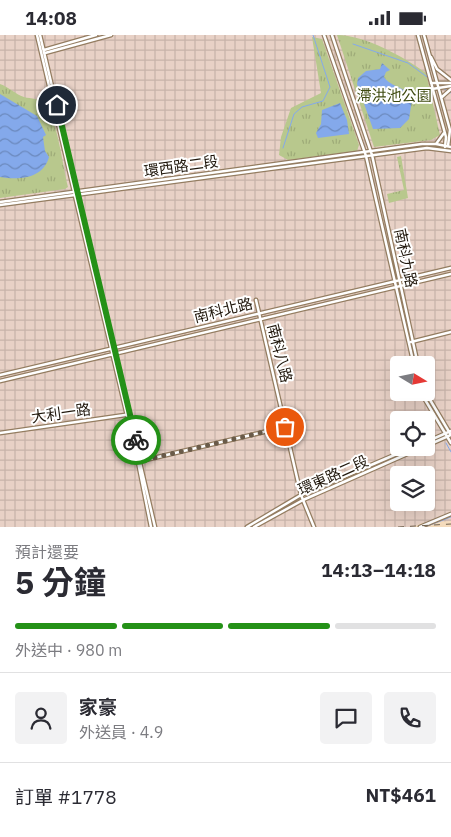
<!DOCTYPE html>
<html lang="zh-TW">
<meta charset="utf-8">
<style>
:root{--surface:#fff;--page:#f2f2f3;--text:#2b2b33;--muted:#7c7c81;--line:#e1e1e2;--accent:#249117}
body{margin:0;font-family:"IBM Plex Sans","Noto Sans TC",sans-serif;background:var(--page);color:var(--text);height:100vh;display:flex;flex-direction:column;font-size:19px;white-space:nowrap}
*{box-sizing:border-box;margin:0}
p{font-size:16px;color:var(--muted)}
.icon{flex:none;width:28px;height:28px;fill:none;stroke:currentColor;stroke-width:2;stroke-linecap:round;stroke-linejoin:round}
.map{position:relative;height:492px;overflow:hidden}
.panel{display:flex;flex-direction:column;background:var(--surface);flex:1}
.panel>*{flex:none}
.needle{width:32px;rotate:100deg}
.fabs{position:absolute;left:390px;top:321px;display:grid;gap:10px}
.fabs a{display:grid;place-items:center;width:45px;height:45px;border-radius:5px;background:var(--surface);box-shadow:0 5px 20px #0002;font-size:25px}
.pin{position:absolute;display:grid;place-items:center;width:42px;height:42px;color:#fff;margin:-21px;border:2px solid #fff;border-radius:50%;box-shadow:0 1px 5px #0007}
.courier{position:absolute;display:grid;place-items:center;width:50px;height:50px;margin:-25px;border:4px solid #249117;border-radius:50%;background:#fff;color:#222;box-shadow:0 1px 6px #0007}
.summary em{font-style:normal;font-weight:700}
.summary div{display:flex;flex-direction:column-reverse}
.summary{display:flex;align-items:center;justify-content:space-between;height:85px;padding:0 15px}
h1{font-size:32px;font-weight:700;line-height:38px}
.bar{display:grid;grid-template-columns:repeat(4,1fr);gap:8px 5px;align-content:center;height:60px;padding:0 15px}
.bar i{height:6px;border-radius:4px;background:var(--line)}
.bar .active{background:var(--accent)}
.bar p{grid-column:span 4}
.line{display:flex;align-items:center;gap:12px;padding:0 15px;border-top:1px solid var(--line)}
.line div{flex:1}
.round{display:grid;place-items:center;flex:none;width:52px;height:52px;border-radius:5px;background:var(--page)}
.status{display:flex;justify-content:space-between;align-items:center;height:35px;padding:0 25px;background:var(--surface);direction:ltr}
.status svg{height:14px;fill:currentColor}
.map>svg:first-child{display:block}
</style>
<div class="status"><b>14:08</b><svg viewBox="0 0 49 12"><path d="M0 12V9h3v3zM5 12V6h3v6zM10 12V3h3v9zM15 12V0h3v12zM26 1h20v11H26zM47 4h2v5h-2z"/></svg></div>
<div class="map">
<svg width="451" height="492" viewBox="0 0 451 492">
<defs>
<pattern id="industrial-grid" width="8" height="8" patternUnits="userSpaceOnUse" patternTransform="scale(1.25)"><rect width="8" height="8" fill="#e8d1c6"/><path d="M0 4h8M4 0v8" fill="none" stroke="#c7b3a9"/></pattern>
<pattern id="park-tufts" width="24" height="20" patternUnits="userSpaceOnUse" patternTransform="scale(1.25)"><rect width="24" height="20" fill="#b8c88d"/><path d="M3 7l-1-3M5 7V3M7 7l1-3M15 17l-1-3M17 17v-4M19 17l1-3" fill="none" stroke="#9eab78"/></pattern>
<pattern id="water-waves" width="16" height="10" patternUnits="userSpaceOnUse" patternTransform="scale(1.25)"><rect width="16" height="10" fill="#84a9eb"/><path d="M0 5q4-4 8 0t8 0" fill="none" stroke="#6b89bd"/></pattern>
</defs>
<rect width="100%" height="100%" fill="#f5dcbd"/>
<path fill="url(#industrial-grid)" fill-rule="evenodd" d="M 0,0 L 451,0 L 451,486 L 422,488 L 413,492 L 0,492 ZM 399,330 L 426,330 L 426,358 L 399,358 ZM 399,385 L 426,385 L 426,412 L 399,412 ZM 399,440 L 426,440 L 426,468 L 399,468 Z"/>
<path fill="url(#park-tufts)" d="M 337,0 C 365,0 404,22 426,38 L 440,100 L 431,105 L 374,112 Z
M 312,2 L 322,4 L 359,110 L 357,116 L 288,125 L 279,120 L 281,102 L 291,73 L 321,58 Z
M 0,49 C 9,52 15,59 24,62 C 31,64 40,63 45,69 C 57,82 63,133 68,152 L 65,154 L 0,163 Z
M 401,121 L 408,163 L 389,168 L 387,159 L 404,155 L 397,122 Z"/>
<path fill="url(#water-waves)" d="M 382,28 L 390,35 L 386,37 L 384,42 C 391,53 408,51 412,65 L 409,84 L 400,93 L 373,94 L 357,49 L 358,43 L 366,36 L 380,34 Z
M 0,59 L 37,81 L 46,100 L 43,102 L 45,116 L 49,122 C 43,144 19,145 0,142 Z
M 340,68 L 347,85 L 349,99 L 318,103 L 316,98 L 321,89 L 322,75 Z"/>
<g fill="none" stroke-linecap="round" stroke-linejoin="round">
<path stroke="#84a9eb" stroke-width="1" d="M 353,9 L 408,28 L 434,47
M 443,53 L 451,58
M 283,113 L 294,79 L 302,72 L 323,66 L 330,52 L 313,0
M 446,408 L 451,417
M 425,492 L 451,482"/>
<g stroke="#947d61" stroke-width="5">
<path id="street" d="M 37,0 L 138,427 L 151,492
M 40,0 L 155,492
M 324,0 L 366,121 L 414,330
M 332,0 L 372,120 L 418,330
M 418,0 L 446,102 L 445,112
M 424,0 L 450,95 L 448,111
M 44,15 L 96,0
M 45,18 L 111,0
M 431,22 L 437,34 L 451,45
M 431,48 L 451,48
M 432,54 L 451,51
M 442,62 L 451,54
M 436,109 L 444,98
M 0,167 L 422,109 L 436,109 L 451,112
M 0,170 L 427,113 L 451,116
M 256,265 L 301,460 L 314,492
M 411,307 L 451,297
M 0,340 L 451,233
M 0,346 L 451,239
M 421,358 L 451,408
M 426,358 L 451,400
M 0,398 L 125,380
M 426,407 L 451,396
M 426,411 L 451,400
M 141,426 L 285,392
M 247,492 L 301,460 L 413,412
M 254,492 L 303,465 L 423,412
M 420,492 L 451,479"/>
</g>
<use href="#street" stroke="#fff" stroke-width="2.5"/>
<path stroke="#71624f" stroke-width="1" stroke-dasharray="6 6" stroke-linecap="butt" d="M 398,492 L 451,489"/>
</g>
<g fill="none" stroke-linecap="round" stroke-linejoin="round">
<path stroke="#6a5b49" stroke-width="5" stroke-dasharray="0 9" d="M 136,405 L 141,426 L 285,392"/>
<path stroke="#249117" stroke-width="6" d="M 57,70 L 136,405"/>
</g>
<g text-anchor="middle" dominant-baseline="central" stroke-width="4" stroke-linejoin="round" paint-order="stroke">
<g font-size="15" fill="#3e4a0f" stroke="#fff">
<text x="394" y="60">滯洪池公園</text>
</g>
<g font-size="15" fill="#1f160b" stroke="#fff">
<text transform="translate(181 131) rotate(-8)">環西路二段</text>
<text transform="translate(406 223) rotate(78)">南科九路</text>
<text transform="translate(223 275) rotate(-14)">南科北路</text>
<text transform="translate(280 318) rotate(76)">南科八路</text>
<text transform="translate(61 378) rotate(-8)">大利一路</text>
<text transform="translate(333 440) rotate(-24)">環東路二段</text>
</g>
</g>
</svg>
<div class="fabs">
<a><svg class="needle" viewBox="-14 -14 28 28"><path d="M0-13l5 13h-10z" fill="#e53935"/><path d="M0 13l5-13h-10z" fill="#7c7c81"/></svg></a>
<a><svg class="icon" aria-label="locate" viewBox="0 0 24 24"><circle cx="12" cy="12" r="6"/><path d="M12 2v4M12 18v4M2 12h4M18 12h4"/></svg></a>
<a><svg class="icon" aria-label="layers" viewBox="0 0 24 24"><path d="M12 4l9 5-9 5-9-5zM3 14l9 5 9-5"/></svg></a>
</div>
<div class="pin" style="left:285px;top:392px;background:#ea580c"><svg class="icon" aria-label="bag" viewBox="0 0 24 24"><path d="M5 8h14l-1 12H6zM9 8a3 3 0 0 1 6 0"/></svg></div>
<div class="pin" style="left:57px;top:70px;background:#1f2937"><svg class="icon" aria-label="home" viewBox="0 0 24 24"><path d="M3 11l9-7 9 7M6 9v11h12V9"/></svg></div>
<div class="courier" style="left:136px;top:405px"><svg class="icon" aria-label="bike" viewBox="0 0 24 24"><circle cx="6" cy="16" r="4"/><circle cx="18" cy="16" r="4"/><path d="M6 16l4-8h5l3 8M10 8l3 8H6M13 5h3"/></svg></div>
</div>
<section class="panel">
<div class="summary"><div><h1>5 分鐘</h1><p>預計還要</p></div><em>14:13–14:18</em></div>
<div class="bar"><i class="active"></i><i class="active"></i><i class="active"></i><i></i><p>外送中 · 980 m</p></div>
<div class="line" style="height:90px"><a class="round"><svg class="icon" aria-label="person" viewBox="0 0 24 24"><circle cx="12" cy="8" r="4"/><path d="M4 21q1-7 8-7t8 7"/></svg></a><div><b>家豪</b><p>外送員 · 4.9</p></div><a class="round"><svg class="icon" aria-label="chat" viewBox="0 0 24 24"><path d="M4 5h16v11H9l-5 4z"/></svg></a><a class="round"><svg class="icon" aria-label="phone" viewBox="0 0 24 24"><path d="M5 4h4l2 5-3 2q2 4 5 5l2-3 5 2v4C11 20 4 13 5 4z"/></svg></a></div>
<div class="line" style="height:65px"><div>訂單 #1778</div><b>NT$461</b></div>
</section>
